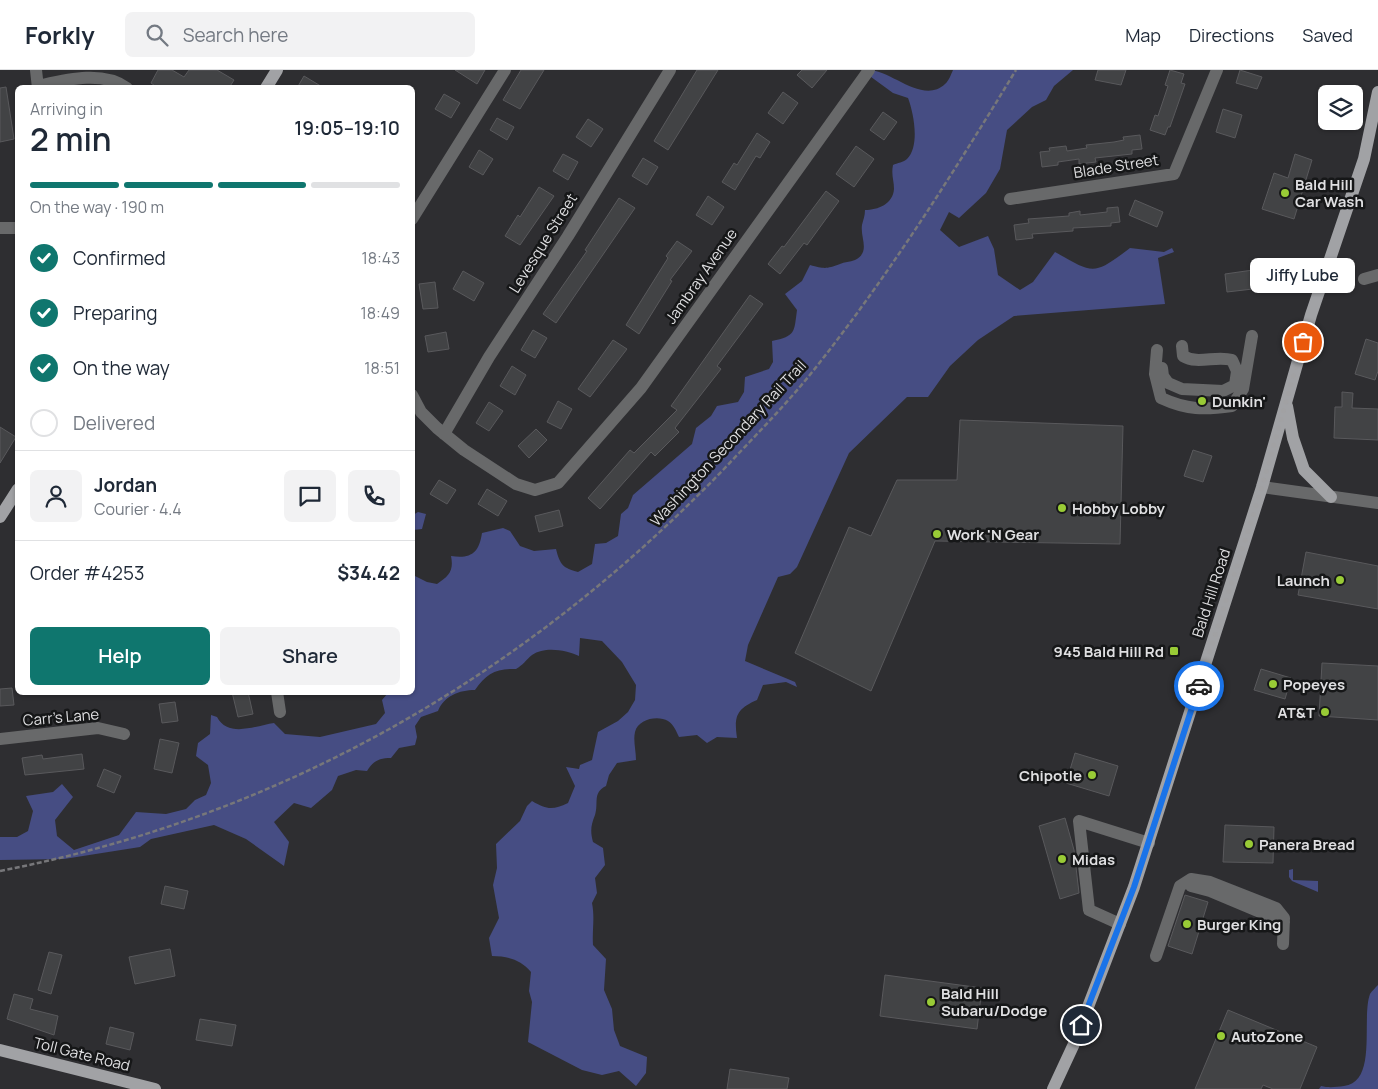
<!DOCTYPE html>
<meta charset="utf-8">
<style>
:root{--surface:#fff;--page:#f2f2f3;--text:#1f2937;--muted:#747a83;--line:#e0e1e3;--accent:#0f766e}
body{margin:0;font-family:Manrope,sans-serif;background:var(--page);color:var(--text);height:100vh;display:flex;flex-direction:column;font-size:19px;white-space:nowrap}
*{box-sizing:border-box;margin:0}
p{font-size:16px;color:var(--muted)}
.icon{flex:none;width:28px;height:28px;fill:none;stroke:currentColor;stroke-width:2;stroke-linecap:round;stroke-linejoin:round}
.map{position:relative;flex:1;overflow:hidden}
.panel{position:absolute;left:15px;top:15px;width:400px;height:610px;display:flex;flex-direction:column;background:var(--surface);border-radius:8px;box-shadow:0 1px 4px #0004}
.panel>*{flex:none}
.tools{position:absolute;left:1318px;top:15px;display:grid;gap:10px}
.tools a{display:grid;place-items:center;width:45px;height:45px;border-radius:8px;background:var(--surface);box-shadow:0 1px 4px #0004;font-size:25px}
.pin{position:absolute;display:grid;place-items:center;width:42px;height:42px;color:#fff;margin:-21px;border:2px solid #fff;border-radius:50%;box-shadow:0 1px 5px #0007}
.courier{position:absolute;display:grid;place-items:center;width:50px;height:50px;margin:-25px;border:4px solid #1a73e8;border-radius:50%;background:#fff;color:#222;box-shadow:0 1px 6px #0007}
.bubble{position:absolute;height:35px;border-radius:8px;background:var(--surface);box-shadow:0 1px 4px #0004;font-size:16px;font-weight:600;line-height:35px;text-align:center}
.summary em{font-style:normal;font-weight:600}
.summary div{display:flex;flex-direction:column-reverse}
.summary{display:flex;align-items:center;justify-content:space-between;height:85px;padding:0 15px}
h1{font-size:32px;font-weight:600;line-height:38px}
.bar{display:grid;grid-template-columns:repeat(4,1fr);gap:8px 5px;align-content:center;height:60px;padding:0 15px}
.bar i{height:6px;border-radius:4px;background:var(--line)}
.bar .selected{background:var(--accent)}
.bar p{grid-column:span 4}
.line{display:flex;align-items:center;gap:12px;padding:0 15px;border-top:1px solid var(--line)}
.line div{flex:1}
.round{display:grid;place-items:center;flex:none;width:52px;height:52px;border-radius:8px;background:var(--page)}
ol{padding:0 15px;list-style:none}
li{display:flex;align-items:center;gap:15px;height:55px}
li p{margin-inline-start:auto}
li .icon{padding:5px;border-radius:50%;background:var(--accent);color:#fff;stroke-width:4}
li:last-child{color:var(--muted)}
li i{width:28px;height:28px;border:2px solid var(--line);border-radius:50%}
.action{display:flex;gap:10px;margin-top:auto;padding:10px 15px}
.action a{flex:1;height:58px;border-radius:8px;background:var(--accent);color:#fff;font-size:20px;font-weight:600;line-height:58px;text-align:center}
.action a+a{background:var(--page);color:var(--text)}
header{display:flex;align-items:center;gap:30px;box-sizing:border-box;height:70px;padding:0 25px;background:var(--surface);border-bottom:1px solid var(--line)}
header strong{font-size:24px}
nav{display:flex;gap:28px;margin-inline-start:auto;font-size:18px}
.search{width:350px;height:45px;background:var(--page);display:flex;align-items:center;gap:12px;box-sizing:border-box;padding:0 18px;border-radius:8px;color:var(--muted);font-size:19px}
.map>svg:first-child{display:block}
</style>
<header>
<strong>Forkly</strong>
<div class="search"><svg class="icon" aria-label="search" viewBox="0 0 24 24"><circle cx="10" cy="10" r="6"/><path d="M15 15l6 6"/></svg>Search here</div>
<nav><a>Map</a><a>Directions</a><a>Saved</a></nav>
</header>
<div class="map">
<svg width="1378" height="1019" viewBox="0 0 1378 1019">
<rect width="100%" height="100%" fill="#2e2e31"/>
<path fill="#464d83" d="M 869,0 C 891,0 923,35 945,14 C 949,11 951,4 953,0 L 1073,0 L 1054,16 L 1046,30 L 1032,37 L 1007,60 L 1000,99 L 986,123 L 959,148 L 949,142 L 940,160 L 959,177 L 988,166 L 994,179 L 998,205 L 1020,220 L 1033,212 L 1055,182 C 1094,204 1093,206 1130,178 L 1164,182 L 1172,178 L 1174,182 L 1158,188 L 1165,234 L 1014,246 L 978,270 L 950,296 L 928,327 L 907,327 L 849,383 L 797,497 L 790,504 L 778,507 L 748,575 L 745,591 L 795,612 L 797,617 L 786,612 L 763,615 L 757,630 C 736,639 734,647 737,668 L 717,667 L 707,673 L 697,665 L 679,667 C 676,661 674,655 668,651 C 658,645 638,649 635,662 C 633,670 636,681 636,690 L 617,693 L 609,705 L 606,716 C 592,723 599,733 595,745 C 591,755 590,761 593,772 L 603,778 L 605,795 L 595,808 L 597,823 L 592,833 C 595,848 592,860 593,875 L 606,889 L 604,920 L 612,939 L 614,960 L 620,976 L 647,987 L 646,1003 L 636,1016 L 619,1001 L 602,1005 L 582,1000 L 528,972 L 532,932 L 529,921 L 531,902 C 521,890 508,886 492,886 L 489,868 L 499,848 L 493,815 L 497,798 L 496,774 L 520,751 L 527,736 L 532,731 C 547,740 553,740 568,733 L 575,716 L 566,697 L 579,699 L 580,695 L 592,690 L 598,662 L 618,651 L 628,642 L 635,630 L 636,615 L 622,592 L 602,571 L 580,568 L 579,586 C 566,580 545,576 532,585 C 526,590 523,595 516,599 C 496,598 486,604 475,620 C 459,620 444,626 438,641 L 421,647 L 415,656 L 417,667 L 415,675 L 399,678 L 391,688 C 379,688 373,691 367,701 L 356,700 L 338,706 L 332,720 L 311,738 L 294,733 L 274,752 L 289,772 L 284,796 L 246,769 L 214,755 L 151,769 L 140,777 L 64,789 L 0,790 L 0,767 L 17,767 L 28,761 L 33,741 L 26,726 L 53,722 L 62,714 L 73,727 L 55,750 L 57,766 L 74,780 L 119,765 L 136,742 L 166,744 L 186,739 L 195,730 L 206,725 L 211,713 L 208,695 L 196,686 L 198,673 L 210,664 L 211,645 L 217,647 C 228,668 255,656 274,653 L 285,664 L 320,667 L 376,654 L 385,643 L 382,630 L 388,623 L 412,622 L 413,505 L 427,512 L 437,514 C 449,506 454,501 451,486 C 471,489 479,483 482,463 L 503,458 L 510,461 L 520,476 L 534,481 L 556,479 C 560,495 563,498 578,502 L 592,494 L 595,474 L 606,473 L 618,466 L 621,444 L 628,438 L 633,425 L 692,374 L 696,358 L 711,346 L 717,336 L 738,332 L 744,322 L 745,307 L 769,299 L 773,292 L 772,271 C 796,266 794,262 797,240 L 785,224 L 802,211 L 810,195 C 825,199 826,199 840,194 C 844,192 850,192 855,190 C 871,182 860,168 862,155 C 863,150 865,146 865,140 C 878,140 893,134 894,119 C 894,110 891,105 893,95 C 897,93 904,92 907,89 C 920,76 914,44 908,28 L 893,23 L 867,4 Z
M 418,442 L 426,444 L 422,459 L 413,460 L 413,445 Z
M 1293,799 L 1293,810 L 1318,811 L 1318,822 L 1292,811 L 1289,807 L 1289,800 Z
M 1378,915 L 1378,1019 L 1319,1019 L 1321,1016 C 1329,1018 1336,1017 1344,1016 C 1378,1012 1361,949 1370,924 C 1372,921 1376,917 1378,915 Z"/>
<path fill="#424345" stroke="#59595c" d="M 158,0 L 172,0 L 184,7 L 189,0 L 217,0 L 234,10 L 229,18 L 158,18 L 151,13 Z
M 455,0 L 485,0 L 477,14 Z
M 521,0 L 544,0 L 520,39 L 503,30 Z
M 697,0 L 718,0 L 668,80 L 654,71 Z
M 802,0 L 827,0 L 812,18 L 797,5 Z
M 1098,0 L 1126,0 L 1121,15 L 1095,10 Z
M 1170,0 L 1184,4 L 1181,13 L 1185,14 L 1170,57 L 1168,57 L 1165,65 L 1150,60 L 1155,45 L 1158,46 L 1168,16 L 1165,15 Z
M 1240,0 L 1262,7 L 1257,19 L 1236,13 Z
M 304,6 L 324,18 L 297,18 Z
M 6,17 L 14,69 L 0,72 L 0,18 Z
M 783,22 L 798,33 L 783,54 L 768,43 Z
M 444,24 L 460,33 L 451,48 L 435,39 Z
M 1223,39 L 1242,45 L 1235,68 L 1216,62 Z
M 883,42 L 897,52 L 884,70 L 870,60 Z
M 497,48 L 514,57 L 507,70 L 490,60 Z
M 588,49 L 603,59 L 591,77 L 576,67 Z
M 757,63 L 770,72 L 760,88 L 756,86 L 735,120 L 722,112 L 734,93 L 737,95 Z
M 1140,65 L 1142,79 L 1132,80 L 1132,84 L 1095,88 L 1096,92 L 1079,94 L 1079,89 L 1058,92 L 1058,95 L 1042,97 L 1040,82 L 1050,81 L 1049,78 L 1066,76 L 1067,81 L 1087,78 L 1086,75 L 1114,72 L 1124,70 L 1123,67 Z
M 856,76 L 874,89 L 854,117 L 836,104 Z
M 479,80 L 493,89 L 483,105 L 469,97 Z
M 563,84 L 578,92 L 568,110 L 553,101 Z
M 1295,84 L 1312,90 L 1294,149 L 1262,139 L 1274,103 L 1288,108 Z
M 643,88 L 658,97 L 647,115 L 632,106 Z
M 539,117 L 554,126 L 520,175 L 505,166 L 518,145 L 520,147 Z
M 826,121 L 839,131 L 807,175 L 804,173 L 780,204 L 768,194 L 782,176 L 784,177 Z
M 708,126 L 724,137 L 712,155 L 696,145 Z
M 619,128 L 635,138 L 556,253 L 543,244 L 587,181 L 585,180 Z
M 1135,130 L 1163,142 L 1157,157 L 1129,145 Z
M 1118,137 L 1120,152 L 1111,153 L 1111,156 L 1073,158 L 1073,161 L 1032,164 L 1033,168 L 1016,170 L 1014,155 L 1029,153 L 1028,149 L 1069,146 L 1069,143 L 1080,141 L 1080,145 L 1107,142 L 1107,138 Z
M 677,171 L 692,181 L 670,210 L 672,211 L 639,264 L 626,255 L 668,188 L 666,186 Z
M 1267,198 L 1270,217 L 1227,222 L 1225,204 Z
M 463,201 L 484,213 L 474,231 L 453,219 Z
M 435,212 L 438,238 L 423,239 L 419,214 Z
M 750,225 L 763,234 L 717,296 L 721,299 L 675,358 L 679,362 L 655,386 L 651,382 L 600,439 L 588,428 L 630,380 L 634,383 L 677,340 L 671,336 Z
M 533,260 L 547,268 L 535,288 L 521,280 Z
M 446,262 L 449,279 L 428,282 L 425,266 Z
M 1366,269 L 1378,273 L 1378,301 L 1375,310 L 1355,304 Z
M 613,270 L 627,279 L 590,327 L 578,319 Z
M 512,296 L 526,305 L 515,325 L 500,316 Z
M 1342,322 L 1353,323 L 1352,338 L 1378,339 L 1378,370 L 1334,368 L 1335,337 L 1342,337 Z
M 558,331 L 572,339 L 561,359 L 547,352 Z
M 489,332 L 503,341 L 489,361 L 476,353 Z
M 960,350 L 1123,356 L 1120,474 L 935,471 L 871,621 L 795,583 L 849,457 L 871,466 L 897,410 L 957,410 Z
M 0,357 L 16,367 L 0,393 Z
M 536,359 L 547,370 L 529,388 L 518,376 Z
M 1193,380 L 1212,386 L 1203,412 L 1184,406 Z
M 439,410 L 456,420 L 447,434 L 430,424 Z
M 487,419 L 507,431 L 498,446 L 478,434 Z
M 559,440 L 563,456 L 539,462 L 535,446 Z
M 1306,482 L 1378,496 L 1378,539 L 1298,525 Z
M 1322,593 L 1378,596 L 1378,650 L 1319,646 Z
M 1261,599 L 1291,608 L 1285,629 L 1254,620 Z
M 12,618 L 14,635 L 0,636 L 0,619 Z
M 232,622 L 248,622 L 253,644 L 238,647 Z
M 175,632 L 178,651 L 162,653 L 159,634 Z
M 160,669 L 179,673 L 172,703 L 154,699 Z
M 1075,683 L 1118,696 L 1109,726 L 1066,713 Z
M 82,684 L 84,699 L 25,705 L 22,688 L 42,685 L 43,689 Z
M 104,699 L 121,706 L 114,723 L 97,716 Z
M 1065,748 L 1074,780 L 1079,823 L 1060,829 L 1039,756 Z
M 1225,755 L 1274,757 L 1273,793 L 1223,792 Z
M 165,816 L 188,821 L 184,839 L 161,834 Z
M 1185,825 L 1208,832 L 1192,884 L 1168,876 Z
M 170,879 L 175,906 L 135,914 L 129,887 Z
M 49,882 L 62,885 L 51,924 L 38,920 Z
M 885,905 L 982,918 L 977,959 L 880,946 Z
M 14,924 L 33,929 L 30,939 L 58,946 L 54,965 L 7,949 Z
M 1228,940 L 1317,977 L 1300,1019 L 1273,1019 L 1263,1015 L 1261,1019 L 1195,1019 Z
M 200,949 L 236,955 L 232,976 L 196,970 Z
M 110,957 L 134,963 L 130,980 L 106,974 Z
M 730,999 L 789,1008 L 787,1019 L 727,1019 Z"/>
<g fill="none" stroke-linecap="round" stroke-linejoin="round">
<path stroke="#77777a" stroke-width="2.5" stroke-dasharray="5 2.5" stroke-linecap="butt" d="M 0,801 C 282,746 524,606 723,400 C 752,369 782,339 809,306 C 886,210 952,105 1016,0"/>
<path stroke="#68696a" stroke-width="12" d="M 36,0 L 38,18
M 38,16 C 65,10 102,0 127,18
M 1010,129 L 1174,104 L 1217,0
M 412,149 L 505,0
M 0,158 L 18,158
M 1364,209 L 1378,205
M 1157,280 L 1155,304 L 1161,328 C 1187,340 1204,340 1232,336 L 1243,319 L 1252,266
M 1162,298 L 1163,306 L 1168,313 L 1182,319 L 1223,321 L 1235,315 L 1237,301 L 1232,290 C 1216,285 1198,295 1183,286 L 1182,276
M 412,325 L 421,342 L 437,358 L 464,380 L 516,414 L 535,420 L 558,413 L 641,318 L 869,0
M 444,364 L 489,287 L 568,166 L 670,0
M 1262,417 L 1378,433
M 277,622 L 280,642
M 0,669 L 98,658 L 124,664
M 1191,816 L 1210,821 L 1284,852
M 1120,854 L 1089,840 L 1079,751 L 1149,773
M 1156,886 L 1180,816 L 1191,809 L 1210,812 L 1276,838 L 1284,848 L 1283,874"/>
<path stroke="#a1a2a5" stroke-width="12" d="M 266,18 L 277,0
M 1287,336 L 1293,368 L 1304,400 L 1331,427
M 0,447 L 18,419
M 0,980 L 155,1019
M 1053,1019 L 1073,976 L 1134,817 L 1262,417 L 1311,245 L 1364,89 L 1378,22"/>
</g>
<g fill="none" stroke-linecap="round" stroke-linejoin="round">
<path stroke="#a1a1a3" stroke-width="5" stroke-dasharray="0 9" d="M 1199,616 L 1262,417 L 1303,272"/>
<path stroke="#1a73e8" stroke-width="6" d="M 1081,955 L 1134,817 L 1199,616"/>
</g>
<g fill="#99cb36" stroke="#161718" stroke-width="2">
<circle cx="1285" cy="123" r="5"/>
<circle cx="1202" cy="331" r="5"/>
<circle cx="1062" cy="438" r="5"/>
<circle cx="937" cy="464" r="5"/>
<circle cx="1340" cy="510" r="5"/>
<rect x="1169" y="576" width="10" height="10" rx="2.5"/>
<circle cx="1273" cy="614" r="5"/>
<circle cx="1325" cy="642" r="5"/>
<circle cx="1092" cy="705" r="5"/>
<circle cx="1249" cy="774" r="5"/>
<circle cx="1062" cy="789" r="5"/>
<circle cx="1187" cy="854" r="5"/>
<circle cx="931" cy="932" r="5"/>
<circle cx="1221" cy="966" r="5"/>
</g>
<g text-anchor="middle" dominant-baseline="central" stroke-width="5" stroke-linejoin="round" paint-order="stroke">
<g font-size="15" fill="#dfdfe1" stroke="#161718">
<text transform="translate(1116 96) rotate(-9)">Blade Street</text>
<text transform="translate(543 173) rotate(-58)">Levesque Street</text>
<text transform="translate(701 206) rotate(-55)">Jambray Avenue</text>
<text transform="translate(728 373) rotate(-47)">Washington Secondary Rail Trail</text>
<text transform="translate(1211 523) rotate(-72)">Bald Hill Road</text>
<text transform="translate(61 647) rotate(-5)">Carr's Lane</text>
<text transform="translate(82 984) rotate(14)">Toll Gate Road</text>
</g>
<g font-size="15" font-weight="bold" fill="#dfdfe1" stroke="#161718" text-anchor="start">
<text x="1295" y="114">Bald Hill<tspan x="1295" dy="17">Car Wash</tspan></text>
<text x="1212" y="331">Dunkin'</text>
<text x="1072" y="438">Hobby Lobby</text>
<text x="947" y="464">Work 'N Gear</text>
<text x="1330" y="510" text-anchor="end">Launch</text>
<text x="1164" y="581" text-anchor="end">945 Bald Hill Rd</text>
<text x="1283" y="614">Popeyes</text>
<text x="1315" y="642" text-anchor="end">AT&amp;T</text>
<text x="1082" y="705" text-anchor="end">Chipotle</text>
<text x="1259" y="774">Panera Bread</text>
<text x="1072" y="789">Midas</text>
<text x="1197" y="854">Burger King</text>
<text x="941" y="923">Bald Hill<tspan x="941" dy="17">Subaru/Dodge</tspan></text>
<text x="1231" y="966">AutoZone</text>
</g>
</g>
</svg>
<div class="tools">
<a><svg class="icon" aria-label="layers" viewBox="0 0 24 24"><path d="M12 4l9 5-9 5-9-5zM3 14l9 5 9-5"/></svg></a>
</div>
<div class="pin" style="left:1303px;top:272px;background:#ea580c"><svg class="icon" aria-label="bag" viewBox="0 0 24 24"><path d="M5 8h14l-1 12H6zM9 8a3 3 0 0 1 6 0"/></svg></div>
<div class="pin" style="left:1081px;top:955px;background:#1f2937"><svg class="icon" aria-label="home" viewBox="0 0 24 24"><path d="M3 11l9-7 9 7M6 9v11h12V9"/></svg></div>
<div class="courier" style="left:1199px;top:616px"><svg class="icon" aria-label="car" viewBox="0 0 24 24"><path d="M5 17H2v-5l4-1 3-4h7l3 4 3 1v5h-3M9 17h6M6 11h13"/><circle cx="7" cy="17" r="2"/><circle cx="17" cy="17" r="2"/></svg></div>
<div class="bubble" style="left:1250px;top:188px;width:105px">Jiffy Lube</div>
<section class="panel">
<div class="summary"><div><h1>2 min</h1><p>Arriving in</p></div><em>19:05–19:10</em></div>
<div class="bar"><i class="selected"></i><i class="selected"></i><i class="selected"></i><i></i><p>On the way · 190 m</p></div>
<ol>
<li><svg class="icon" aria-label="check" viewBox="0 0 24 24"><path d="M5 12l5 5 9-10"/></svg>Confirmed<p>18:43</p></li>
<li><svg class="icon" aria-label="check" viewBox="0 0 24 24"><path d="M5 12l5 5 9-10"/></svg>Preparing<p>18:49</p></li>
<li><svg class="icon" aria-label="check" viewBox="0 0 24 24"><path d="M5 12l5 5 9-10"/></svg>On the way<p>18:51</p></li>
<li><i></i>Delivered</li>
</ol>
<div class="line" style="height:90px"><a class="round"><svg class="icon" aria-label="person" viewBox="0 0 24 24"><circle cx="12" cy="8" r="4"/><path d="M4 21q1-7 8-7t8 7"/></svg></a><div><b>Jordan</b><p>Courier · 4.4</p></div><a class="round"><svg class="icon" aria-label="chat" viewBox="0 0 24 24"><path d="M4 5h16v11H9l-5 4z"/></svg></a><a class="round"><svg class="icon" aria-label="phone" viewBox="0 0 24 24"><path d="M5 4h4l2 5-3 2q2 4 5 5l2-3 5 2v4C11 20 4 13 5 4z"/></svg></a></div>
<div class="line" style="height:65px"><div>Order #4253</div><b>$34.42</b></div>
<div class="action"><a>Help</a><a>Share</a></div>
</section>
</div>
